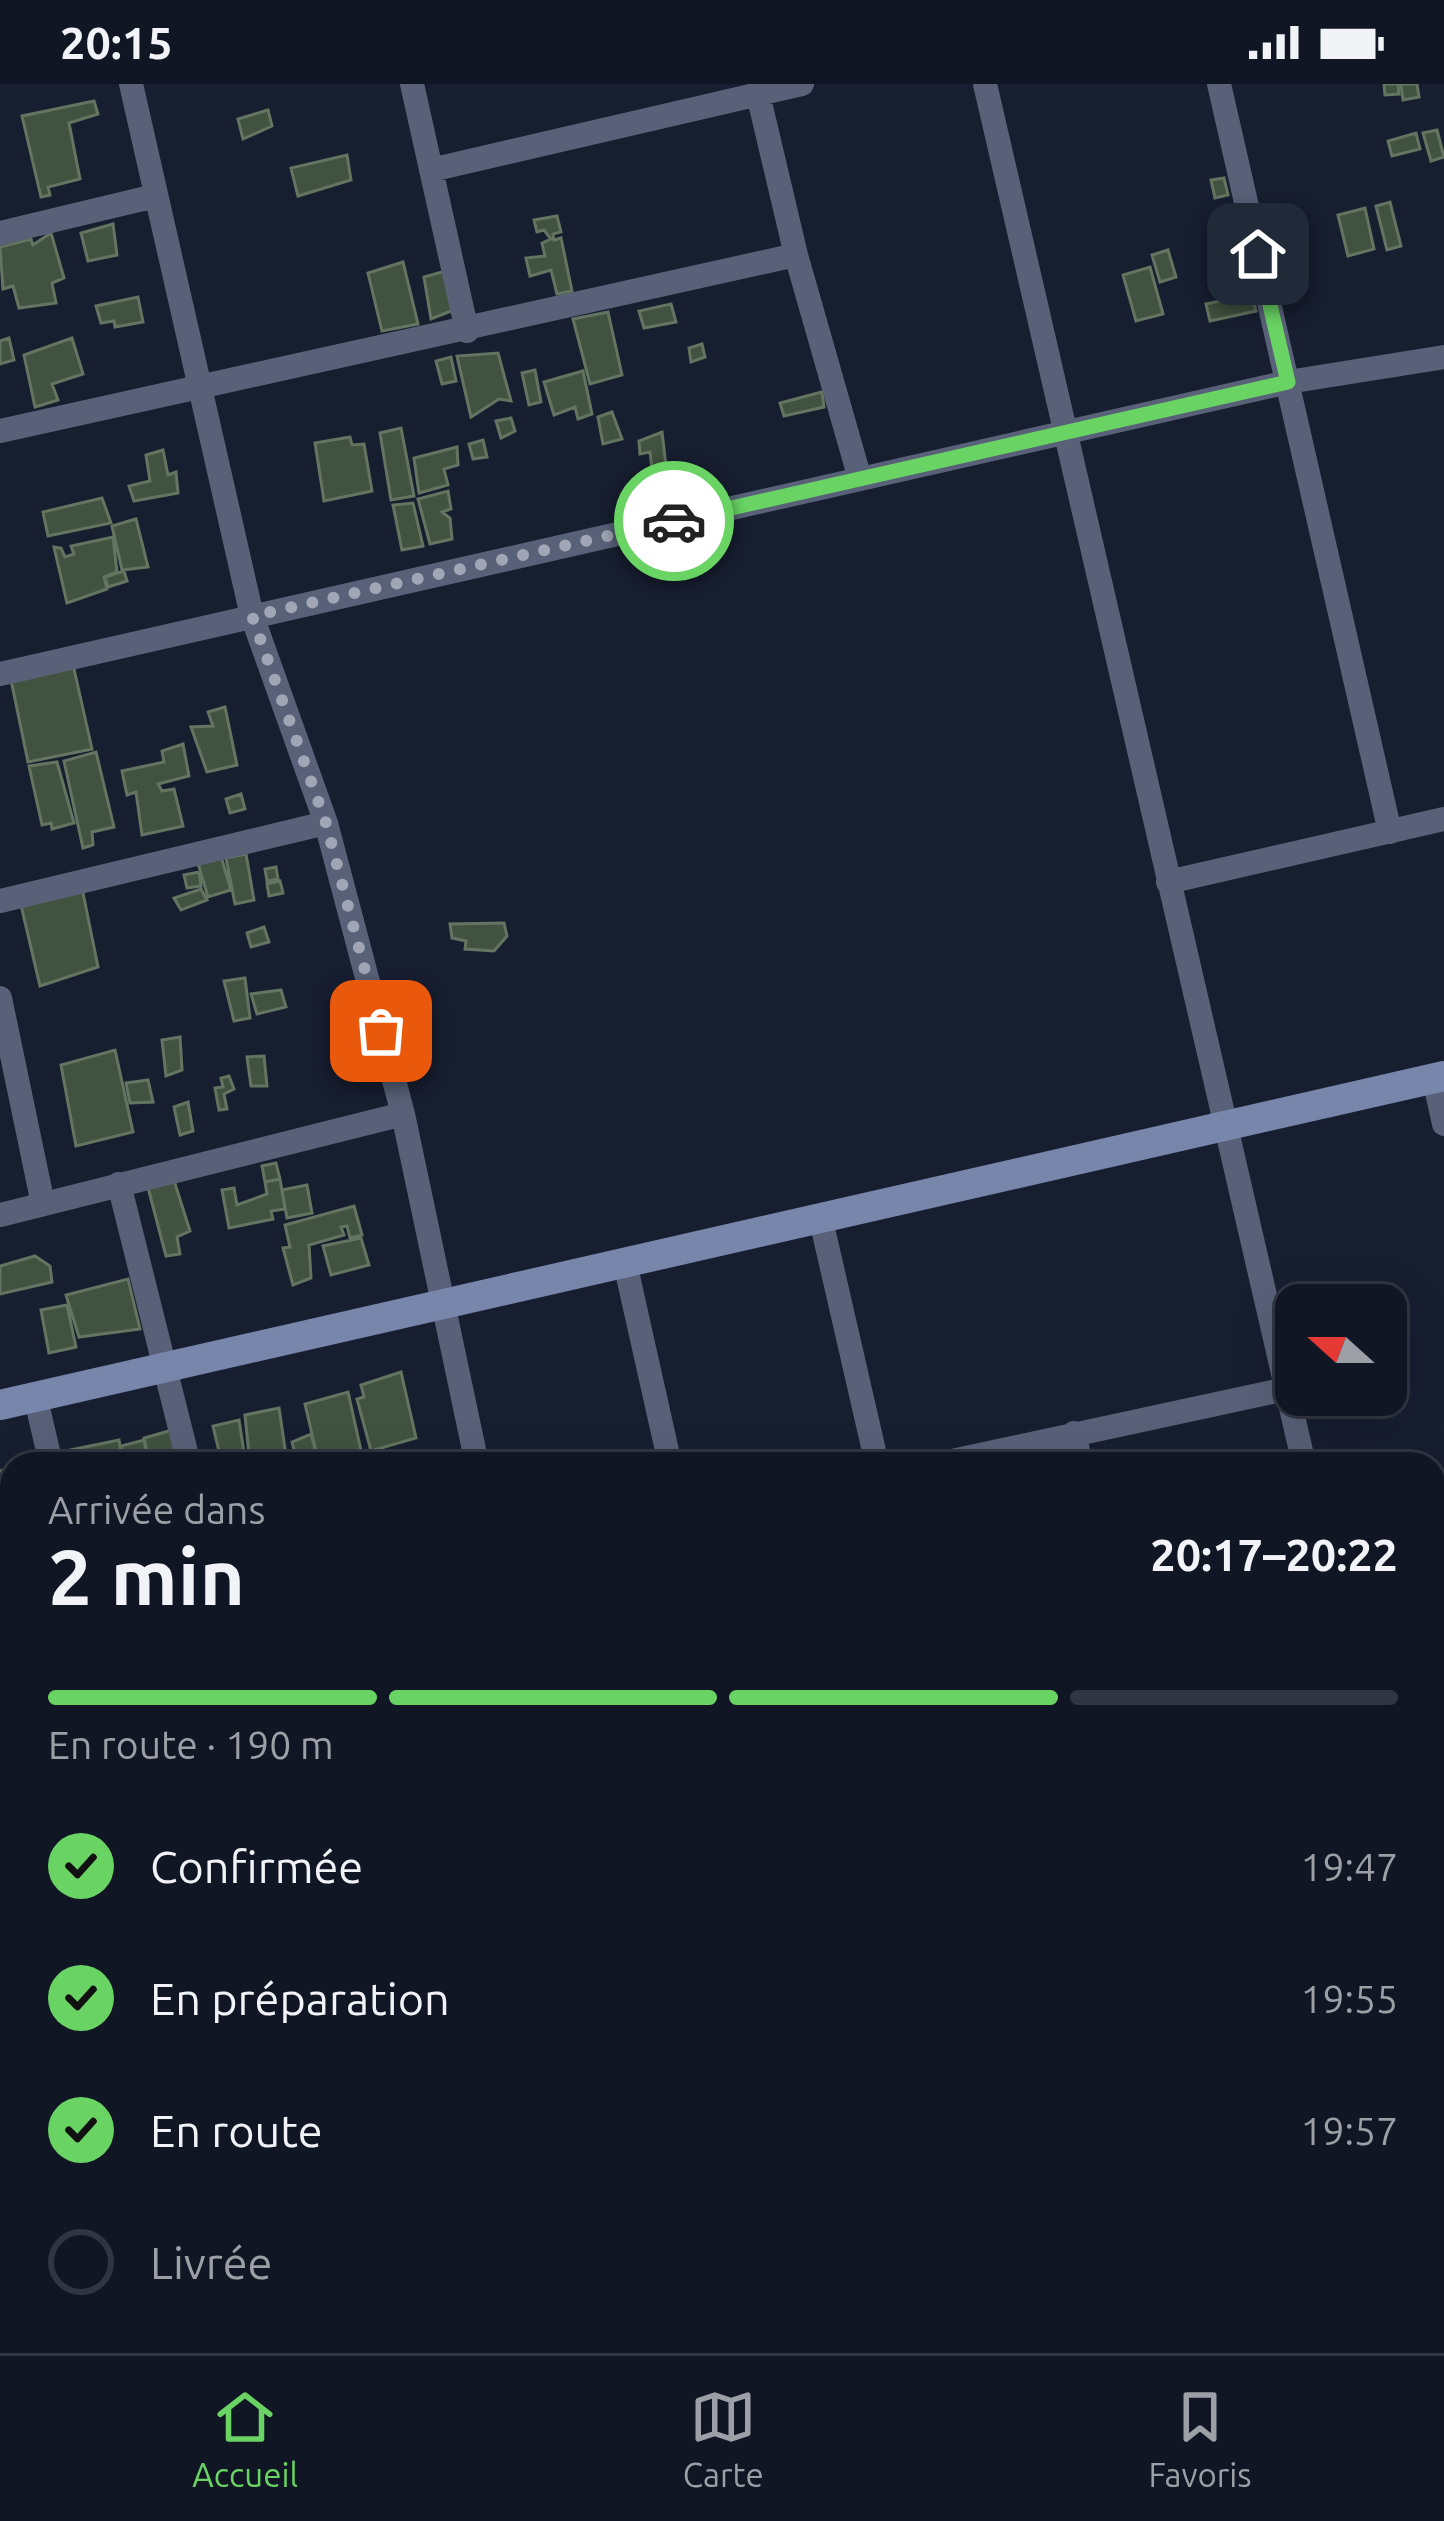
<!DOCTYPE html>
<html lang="fr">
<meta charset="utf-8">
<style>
:root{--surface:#111624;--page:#1a1f2c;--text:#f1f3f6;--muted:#9c9fa6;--line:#303541;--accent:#69d464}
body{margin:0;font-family:Ubuntu,sans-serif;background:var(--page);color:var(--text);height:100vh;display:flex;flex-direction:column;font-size:45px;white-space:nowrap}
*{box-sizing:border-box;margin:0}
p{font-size:39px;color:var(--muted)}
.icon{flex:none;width:66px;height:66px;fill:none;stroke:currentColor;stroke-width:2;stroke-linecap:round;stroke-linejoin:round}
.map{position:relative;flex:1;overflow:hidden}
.side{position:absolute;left:0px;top:1368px;width:1446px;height:903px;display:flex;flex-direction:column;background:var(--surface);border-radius:36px 36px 0 0;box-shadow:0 12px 48px #0002,0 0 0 3px var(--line)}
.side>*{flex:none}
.needle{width:78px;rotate:291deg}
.tools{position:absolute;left:1275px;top:1200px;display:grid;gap:24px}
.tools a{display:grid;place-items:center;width:132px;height:132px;border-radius:24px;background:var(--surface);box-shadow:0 12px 48px #0002,0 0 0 3px var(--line);font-size:60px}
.pin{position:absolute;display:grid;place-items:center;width:102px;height:102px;color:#fff;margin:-51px;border-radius:24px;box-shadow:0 6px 18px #0006}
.courier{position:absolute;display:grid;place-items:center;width:120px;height:120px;margin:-60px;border:9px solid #69d464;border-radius:50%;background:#fff;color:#222;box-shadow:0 3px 15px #0007}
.headline em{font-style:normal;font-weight:600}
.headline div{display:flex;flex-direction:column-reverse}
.headline{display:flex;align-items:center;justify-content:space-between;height:204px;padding:0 48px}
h1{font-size:78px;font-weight:600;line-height:90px}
.bar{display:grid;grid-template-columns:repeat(4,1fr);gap:18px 12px;align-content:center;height:144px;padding:0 48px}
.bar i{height:15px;border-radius:9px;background:var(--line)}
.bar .on{background:var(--accent)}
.bar p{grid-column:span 4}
ol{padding:0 48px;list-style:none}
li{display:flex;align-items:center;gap:36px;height:132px}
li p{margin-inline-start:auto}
li .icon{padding:12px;border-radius:50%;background:var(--accent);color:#111;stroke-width:4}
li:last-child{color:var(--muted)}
li i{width:66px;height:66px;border:6px solid var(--line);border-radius:50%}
.status{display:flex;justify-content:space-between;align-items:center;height:84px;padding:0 60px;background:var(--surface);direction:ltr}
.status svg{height:33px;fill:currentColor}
.tab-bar{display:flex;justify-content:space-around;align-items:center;height:168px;border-top:3px solid var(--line);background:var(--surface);font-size:33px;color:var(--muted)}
.tab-bar a{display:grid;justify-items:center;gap:6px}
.tab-bar .on{color:var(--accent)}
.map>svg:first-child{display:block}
</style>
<div class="status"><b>20:15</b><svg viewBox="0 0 49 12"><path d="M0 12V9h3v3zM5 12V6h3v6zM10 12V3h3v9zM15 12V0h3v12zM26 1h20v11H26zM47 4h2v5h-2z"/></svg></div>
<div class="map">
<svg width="1444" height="2269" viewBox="0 0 1444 2269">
<rect width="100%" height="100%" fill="#171e30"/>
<path fill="#415240" stroke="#637561" stroke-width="3" d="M 1384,0 L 1398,0 L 1399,10 L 1385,11 Z
M 1401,0 L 1417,0 L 1419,13 L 1403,16 Z
M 94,17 L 98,30 L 69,39 L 80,95 L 48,103 L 50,111 L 41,113 L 22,32 Z
M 268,26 L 272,42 L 243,55 L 238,35 Z
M 1437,46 L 1444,73 L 1431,77 L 1423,49 Z
M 1416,49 L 1420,65 L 1392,72 L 1388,57 Z
M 347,71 L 351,96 L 298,112 L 291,84 Z
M 1224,94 L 1228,111 L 1215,114 L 1211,96 Z
M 1390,118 L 1401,162 L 1387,166 L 1376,122 Z
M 1365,124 L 1374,165 L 1348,172 L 1338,131 Z
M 557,132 L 561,148 L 553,150 L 554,156 L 561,154 L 572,207 L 557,210 L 551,186 L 530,192 L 526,174 L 545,172 L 542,159 L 551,155 L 544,146 L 537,148 L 534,136 Z
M 113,140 L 117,171 L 88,177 L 81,149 Z
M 51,149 L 64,194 L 52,199 L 56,219 L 19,224 L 13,202 L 3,205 L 0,163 L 31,155 L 33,161 Z
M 1168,166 L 1176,193 L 1160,198 L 1152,171 Z
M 403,178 L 418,240 L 382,247 L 368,189 Z
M 1150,183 L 1163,230 L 1136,237 L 1123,191 Z
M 445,187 L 456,225 L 431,235 L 424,193 Z
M 1252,210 L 1256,227 L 1210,237 L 1206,220 Z
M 138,213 L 143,238 L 115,243 L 114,237 L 101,239 L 96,222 Z
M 671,220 L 676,238 L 644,244 L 639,227 Z
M 608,228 L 622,291 L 590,300 L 573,235 Z
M 9,254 L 14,276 L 0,280 L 0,257 Z
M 72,254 L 83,290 L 52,300 L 58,316 L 35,323 L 24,271 Z
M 702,260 L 705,273 L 691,278 L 689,264 Z
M 498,269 L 511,317 L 499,315 L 471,333 L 457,272 Z
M 451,273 L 456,297 L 442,300 L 436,277 Z
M 535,286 L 541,318 L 529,321 L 522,289 Z
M 583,287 L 592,330 L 578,335 L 575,323 L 554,331 L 544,298 Z
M 822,308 L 824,323 L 784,332 L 780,319 Z
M 612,328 L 622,355 L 603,360 L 598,333 Z
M 511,334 L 515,347 L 501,354 L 496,337 Z
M 401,344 L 414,412 L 391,416 L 380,349 Z
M 662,348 L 666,382 L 652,385 L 650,368 L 640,370 L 639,357 Z
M 350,353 L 352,361 L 364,360 L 372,407 L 324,417 L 315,359 Z
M 483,356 L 487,373 L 473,375 L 469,360 Z
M 457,363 L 458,381 L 444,385 L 448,401 L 419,409 L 414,374 Z
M 163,366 L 168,391 L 176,388 L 178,409 L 134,417 L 129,402 L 150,397 L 146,371 Z
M 448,407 L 451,425 L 442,428 L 450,434 L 452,455 L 430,460 L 418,415 Z
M 102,414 L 111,439 L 48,452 L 43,428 Z
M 413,419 L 423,462 L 402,466 L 393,421 Z
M 136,435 L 148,483 L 122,486 L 112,442 Z
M 113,453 L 117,488 L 104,493 L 107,505 L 67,519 L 54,463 L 61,464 L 65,473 L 74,470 L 71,462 Z
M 124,487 L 127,497 L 108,503 L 105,493 Z
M 72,576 L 92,665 L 28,678 L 10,591 Z
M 225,623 L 237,681 L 207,688 L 191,643 L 213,642 L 208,628 Z
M 183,660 L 189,692 L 158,700 L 162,707 L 174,705 L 183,742 L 142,751 L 136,708 L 127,711 L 122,687 L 164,678 L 162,667 Z
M 96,668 L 114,743 L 92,748 L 93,761 L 83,764 L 64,677 Z
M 57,678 L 74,739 L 52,745 L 51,739 L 42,741 L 29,682 Z
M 241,710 L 245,725 L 230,729 L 226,715 Z
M 220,769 L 231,806 L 208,813 L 197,776 Z
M 246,770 L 254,816 L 235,820 L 226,774 Z
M 276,783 L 278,795 L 267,797 L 265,785 Z
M 199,788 L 201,802 L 187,804 L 184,791 Z
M 280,797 L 283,809 L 269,812 L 267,800 Z
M 82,804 L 98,883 L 40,902 L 21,821 Z
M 201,805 L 207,816 L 181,826 L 174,814 Z
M 504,839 L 507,852 L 494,867 L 465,865 L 466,857 L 452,854 L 450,840 Z
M 264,843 L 269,858 L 251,863 L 247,849 Z
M 245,894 L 250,934 L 234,937 L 224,897 Z
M 281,906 L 286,923 L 257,930 L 251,910 Z
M 180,953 L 182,986 L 166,992 L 162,956 Z
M 115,966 L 133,1048 L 76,1062 L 61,981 Z
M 264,972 L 267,1002 L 251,1002 L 247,973 Z
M 229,992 L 234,1005 L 224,1010 L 227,1025 L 219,1026 L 215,1004 L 223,1003 L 221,994 Z
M 148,996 L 153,1018 L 130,1019 L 126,999 Z
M 188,1018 L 193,1047 L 180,1051 L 174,1023 Z
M 276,1079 L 280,1095 L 265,1098 L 262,1082 Z
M 172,1090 L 190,1147 L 177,1153 L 180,1170 L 166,1172 L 146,1096 Z
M 280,1095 L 285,1125 L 271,1127 L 273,1135 L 229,1144 L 222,1106 L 234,1104 L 237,1121 L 267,1110 L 265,1098 Z
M 307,1101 L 312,1129 L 287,1134 L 282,1106 Z
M 354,1122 L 362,1151 L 350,1154 L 347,1142 L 341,1143 L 344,1151 L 309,1161 L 311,1194 L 293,1201 L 283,1164 L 290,1163 L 285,1141 Z
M 361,1154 L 369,1181 L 331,1191 L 323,1162 Z
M 35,1172 L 50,1182 L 52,1198 L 0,1210 L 0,1182 Z
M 128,1195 L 140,1245 L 79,1253 L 66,1211 Z
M 67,1221 L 76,1263 L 49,1269 L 41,1226 Z
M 401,1288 L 416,1354 L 371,1367 L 357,1315 L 364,1313 L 361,1301 Z
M 348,1308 L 362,1371 L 319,1380 L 305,1320 Z
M 279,1324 L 287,1378 L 256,1380 L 254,1370 L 249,1371 L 245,1331 Z
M 239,1336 L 245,1375 L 254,1371 L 255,1380 L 222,1380 L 213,1342 Z
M 176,1345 L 183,1380 L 150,1380 L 144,1354 Z
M 311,1350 L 319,1380 L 298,1380 L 292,1358 Z
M 119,1356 L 123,1380 L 59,1380 L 56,1369 Z
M 144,1356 L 149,1380 L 125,1380 L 121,1362 Z
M 12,1383 L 12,1426 L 0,1429 L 0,1387 Z
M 12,1429 L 12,1465 L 0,1468 L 0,1433 Z
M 12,1469 L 12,1510 L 0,1513 L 0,1472 Z
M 6,1673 L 12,1713 L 0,1716 L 0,1674 Z
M 0,1726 L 12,1731 L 12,1789 L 0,1791 Z
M 5,1809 L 12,1813 L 10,1851 L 7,1840 L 0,1842 L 0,1811 Z
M 8,1962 L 12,2043 L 0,2045 L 0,1965 Z
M 12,2045 L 9,2084 L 0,2086 L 0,2048 Z
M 12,2157 L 12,2206 L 5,2207 L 0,2161 Z
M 260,2259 L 344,2259 L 346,2269 L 263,2269 Z
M 428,2259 L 483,2259 L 438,2269 L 430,2269 Z
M 775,2259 L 802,2259 L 804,2269 L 740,2269 Z
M 802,2259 L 861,2259 L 863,2269 L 804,2269 Z
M 898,2259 L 938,2259 L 900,2267 Z
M 985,2259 L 1024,2259 L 987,2267 Z"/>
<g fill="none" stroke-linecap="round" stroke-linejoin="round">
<path stroke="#586178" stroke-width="24" d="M 131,0 L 252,532 L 326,739 L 403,1030 L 477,1380
M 412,0 L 467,247
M 985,0 L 1304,1380
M 1219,0 L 1390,748
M 758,10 L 796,171 L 860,395
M 431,86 L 802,0
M 0,149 L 155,112
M 0,347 L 796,171
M 0,590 L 1288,298 L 1444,273
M 1168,798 L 1444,735
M 0,817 L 326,739
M 0,914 L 43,1120
M 1434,995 L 1444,1040
M 119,1100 L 189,1380
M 0,1131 L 403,1030
M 821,1136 L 877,1380
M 625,1179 L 670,1380
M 35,1311 L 51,1380
M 1074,1349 L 1081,1380
M 938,1380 L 1286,1305
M 1434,1453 L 1444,1451
M 0,1597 L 12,1649
M 1434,1664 L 1444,1662
M 1434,1905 L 1444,1903
M 1434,1944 L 1444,1987
M 0,1959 L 12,1956
M 1434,2124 L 1444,2122
M 0,2245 L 12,2242
M 152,2259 L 154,2269
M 392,2259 L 394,2269
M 638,2259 L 640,2269
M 673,2259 L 676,2269
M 876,2259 L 879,2269
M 1078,2259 L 1080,2269
M 1286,2259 L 1288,2269"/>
<path stroke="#7886ac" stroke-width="30" d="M 0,1321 L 1444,992"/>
</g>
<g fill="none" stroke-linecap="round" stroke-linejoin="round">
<path stroke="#a0a6b5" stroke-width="12" stroke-dasharray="0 21.6" d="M 381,947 L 326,739 L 252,532 L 674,437"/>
<path stroke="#69d464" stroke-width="15" d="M 674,437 L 1288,298 L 1258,170"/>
</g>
</svg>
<div class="tools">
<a><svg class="needle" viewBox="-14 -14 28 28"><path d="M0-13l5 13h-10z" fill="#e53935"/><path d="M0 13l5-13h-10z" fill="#9c9fa6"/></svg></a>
</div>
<div class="pin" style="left:381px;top:947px;background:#ea580c"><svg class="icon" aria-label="bag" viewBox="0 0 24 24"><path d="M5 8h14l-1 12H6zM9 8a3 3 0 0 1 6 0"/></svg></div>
<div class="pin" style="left:1258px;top:170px;background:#1f2937"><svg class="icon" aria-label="home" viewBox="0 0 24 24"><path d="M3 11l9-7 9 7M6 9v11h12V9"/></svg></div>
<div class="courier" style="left:674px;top:437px"><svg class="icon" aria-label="car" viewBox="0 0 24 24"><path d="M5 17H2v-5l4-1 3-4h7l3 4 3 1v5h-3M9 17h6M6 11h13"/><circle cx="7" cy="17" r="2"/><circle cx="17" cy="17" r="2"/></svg></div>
<section class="side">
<div class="headline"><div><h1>2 min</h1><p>Arrivée dans</p></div><em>20:17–20:22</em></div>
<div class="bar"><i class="on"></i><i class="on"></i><i class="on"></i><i></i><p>En route · 190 m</p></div>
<ol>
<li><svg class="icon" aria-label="check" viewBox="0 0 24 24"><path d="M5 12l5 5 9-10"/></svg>Confirmée<p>19:47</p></li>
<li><svg class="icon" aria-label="check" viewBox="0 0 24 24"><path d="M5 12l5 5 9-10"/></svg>En préparation<p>19:55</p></li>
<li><svg class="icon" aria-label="check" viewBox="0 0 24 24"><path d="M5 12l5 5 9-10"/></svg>En route<p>19:57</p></li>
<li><i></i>Livrée</li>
</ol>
</section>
</div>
<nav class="tab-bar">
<a class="on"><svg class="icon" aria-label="home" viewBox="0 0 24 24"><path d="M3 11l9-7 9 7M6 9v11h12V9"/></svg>Accueil</a>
<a><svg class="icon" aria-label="map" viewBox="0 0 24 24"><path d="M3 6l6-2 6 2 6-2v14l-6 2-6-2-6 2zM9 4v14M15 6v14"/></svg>Carte</a>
<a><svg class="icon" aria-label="saved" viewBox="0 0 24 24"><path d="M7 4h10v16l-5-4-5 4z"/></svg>Favoris</a>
</nav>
